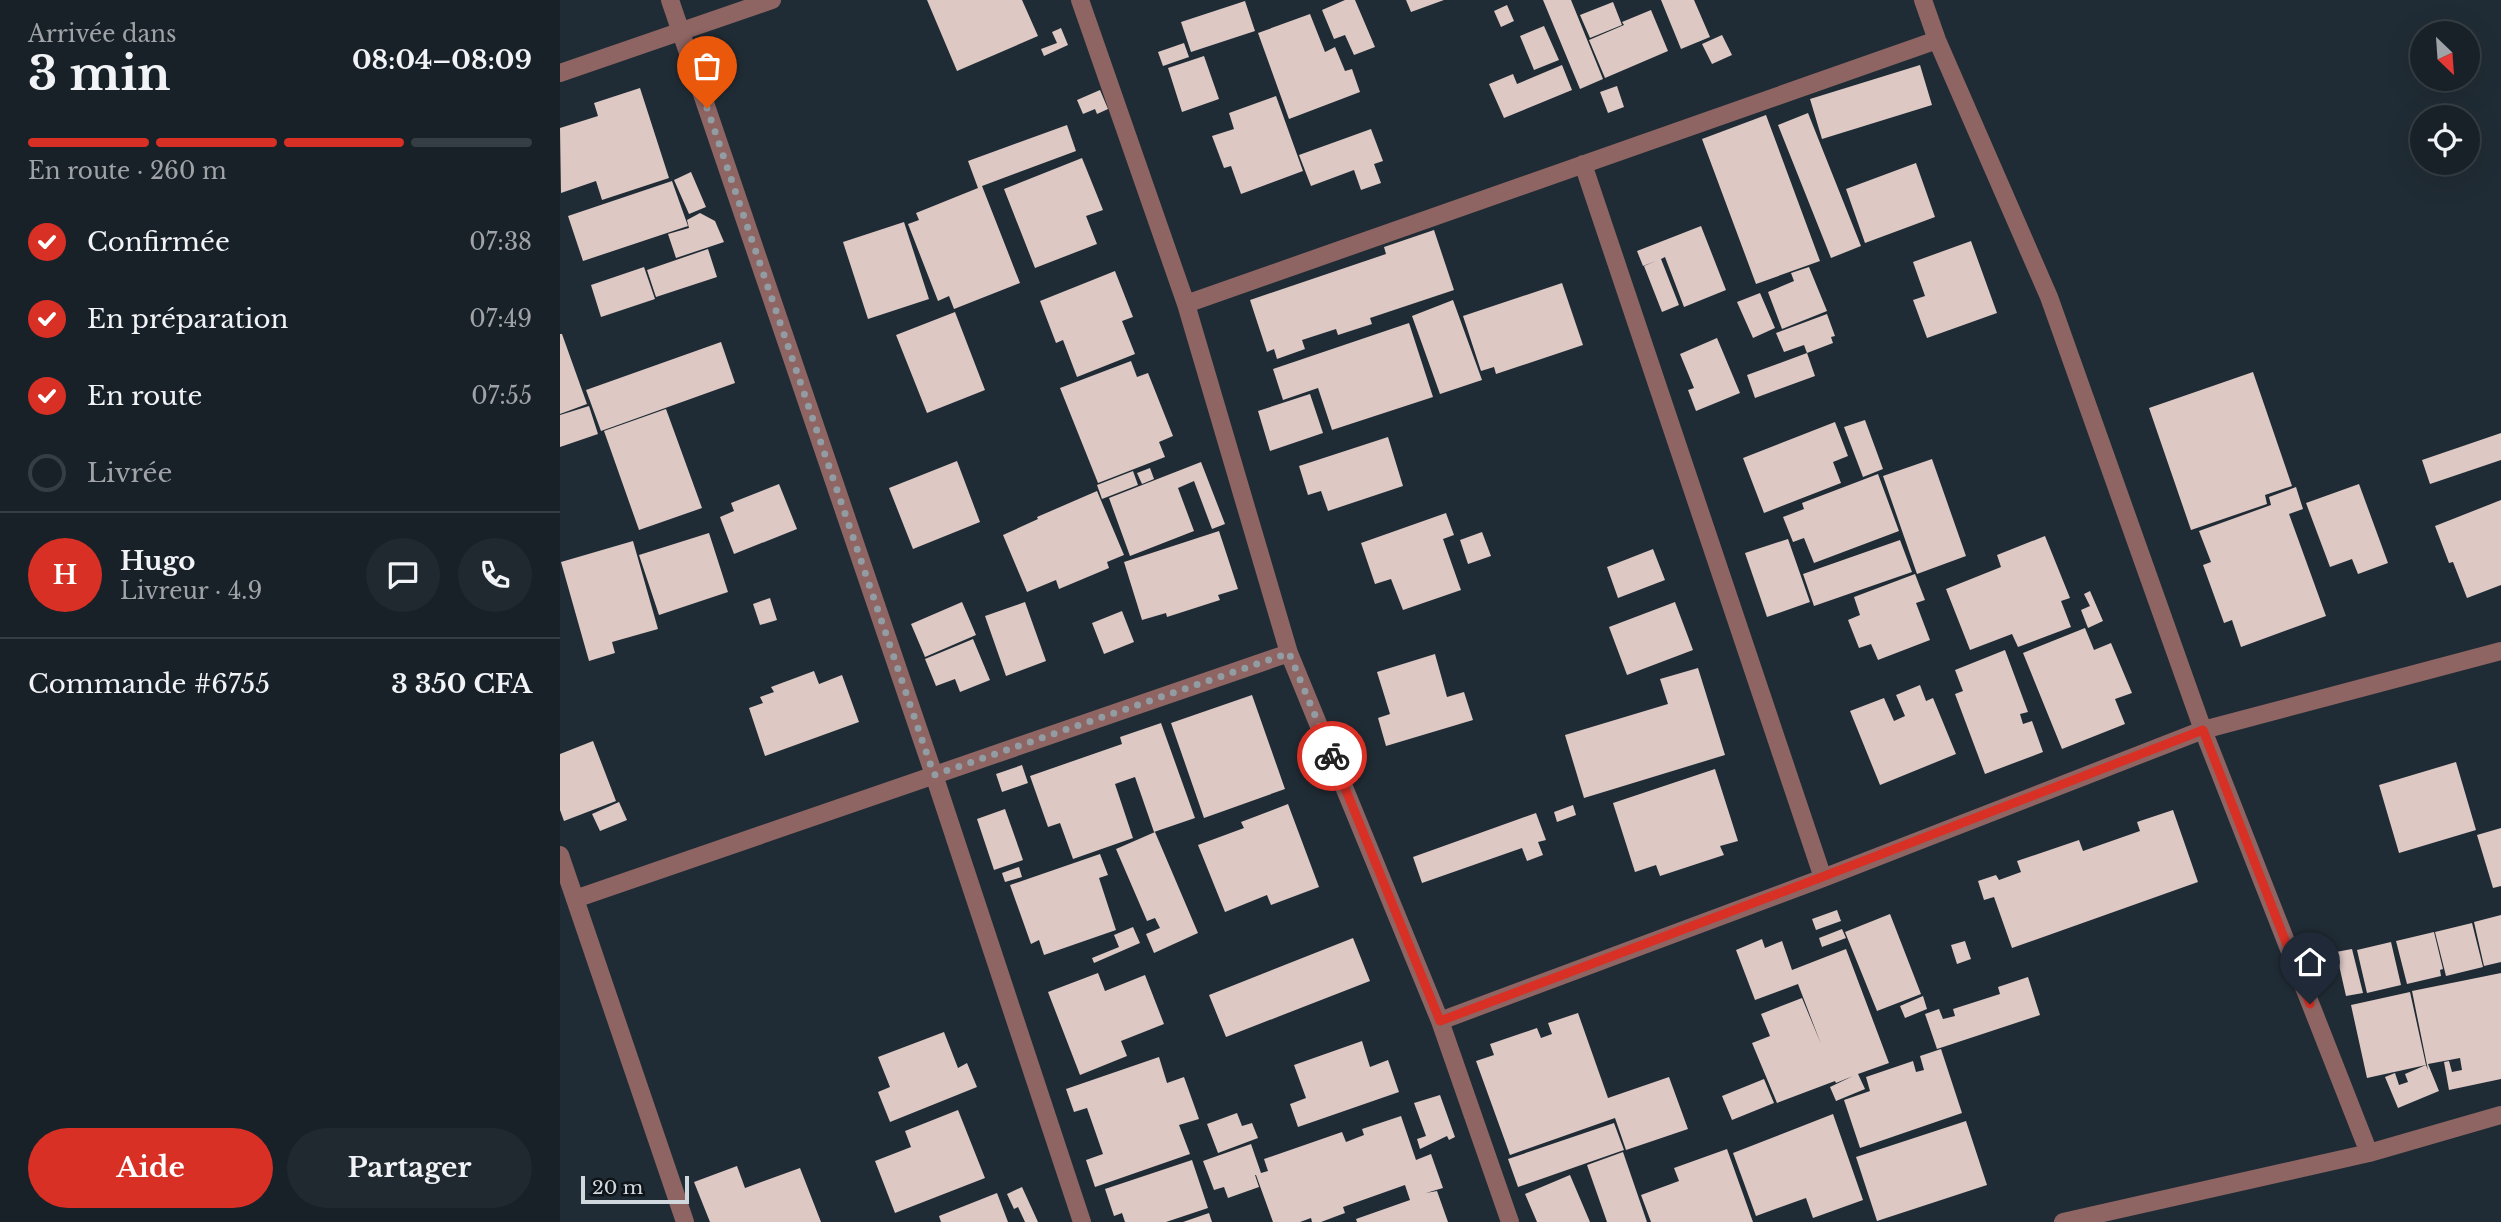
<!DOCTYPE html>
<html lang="fr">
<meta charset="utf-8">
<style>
:root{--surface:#182128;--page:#212930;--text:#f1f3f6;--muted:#9fa3a8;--line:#363e45;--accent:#d93025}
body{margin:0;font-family:"Libre Baskerville",serif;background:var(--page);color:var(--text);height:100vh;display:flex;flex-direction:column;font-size:26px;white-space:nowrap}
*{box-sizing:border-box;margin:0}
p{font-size:23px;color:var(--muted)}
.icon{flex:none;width:38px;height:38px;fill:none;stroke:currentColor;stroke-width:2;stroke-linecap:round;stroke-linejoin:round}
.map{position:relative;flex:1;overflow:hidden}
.panel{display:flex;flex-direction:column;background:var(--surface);width:560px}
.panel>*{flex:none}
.needle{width:46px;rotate:155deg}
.buttons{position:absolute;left:1850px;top:21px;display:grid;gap:14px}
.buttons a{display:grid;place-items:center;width:70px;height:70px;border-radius:50%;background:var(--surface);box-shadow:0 7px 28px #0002,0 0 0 2px var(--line);font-size:35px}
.scale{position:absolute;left:21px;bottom:18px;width:108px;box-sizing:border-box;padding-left:7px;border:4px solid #d0d8de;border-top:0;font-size:19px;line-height:24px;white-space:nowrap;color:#d0d8de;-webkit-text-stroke:5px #0e1418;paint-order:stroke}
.pin{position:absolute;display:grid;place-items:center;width:60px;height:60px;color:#fff;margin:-72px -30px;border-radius:50% 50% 50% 0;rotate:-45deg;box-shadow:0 0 7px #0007}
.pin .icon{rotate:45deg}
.courier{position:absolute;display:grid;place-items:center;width:70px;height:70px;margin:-35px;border:5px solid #d93025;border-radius:50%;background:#fff;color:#222;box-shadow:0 2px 9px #0007}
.head em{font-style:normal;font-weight:700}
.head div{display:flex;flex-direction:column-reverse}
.head{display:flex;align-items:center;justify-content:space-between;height:119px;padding:0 28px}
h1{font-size:46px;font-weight:700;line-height:52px}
.bar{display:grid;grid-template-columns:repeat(4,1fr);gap:10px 7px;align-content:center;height:84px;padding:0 28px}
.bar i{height:9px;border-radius:5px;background:var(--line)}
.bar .on{background:var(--accent)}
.bar p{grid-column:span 4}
.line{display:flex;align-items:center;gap:18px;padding:0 28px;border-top:2px solid var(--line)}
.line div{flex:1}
.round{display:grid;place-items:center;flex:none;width:74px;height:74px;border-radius:37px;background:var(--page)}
ol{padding:0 28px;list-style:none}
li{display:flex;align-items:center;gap:21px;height:77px}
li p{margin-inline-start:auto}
li .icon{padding:7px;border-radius:50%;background:var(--accent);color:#fff;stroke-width:4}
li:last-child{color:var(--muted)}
li i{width:38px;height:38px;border:4px solid var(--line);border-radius:50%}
.action{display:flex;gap:14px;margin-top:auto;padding:14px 28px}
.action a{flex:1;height:80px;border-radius:42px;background:var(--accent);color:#fff;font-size:28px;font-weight:700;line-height:80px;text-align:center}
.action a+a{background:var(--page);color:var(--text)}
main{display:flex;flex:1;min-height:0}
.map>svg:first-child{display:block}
</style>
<main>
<section class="panel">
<div class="head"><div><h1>3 min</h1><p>Arrivée dans</p></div><em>08:04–08:09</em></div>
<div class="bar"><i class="on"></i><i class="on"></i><i class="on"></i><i></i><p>En route · 260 m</p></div>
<ol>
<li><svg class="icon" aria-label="check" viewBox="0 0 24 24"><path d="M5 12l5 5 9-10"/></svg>Confirmée<p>07:38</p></li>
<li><svg class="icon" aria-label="check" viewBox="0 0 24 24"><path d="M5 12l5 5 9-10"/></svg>En préparation<p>07:49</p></li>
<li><svg class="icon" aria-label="check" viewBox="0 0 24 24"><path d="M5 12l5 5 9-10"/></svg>En route<p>07:55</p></li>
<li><i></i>Livrée</li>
</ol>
<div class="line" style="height:126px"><b class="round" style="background:var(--accent);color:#fff">H</b><div><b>Hugo</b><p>Livreur · 4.9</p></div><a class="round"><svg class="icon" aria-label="chat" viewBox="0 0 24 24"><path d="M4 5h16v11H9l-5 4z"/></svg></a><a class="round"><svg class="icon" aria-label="phone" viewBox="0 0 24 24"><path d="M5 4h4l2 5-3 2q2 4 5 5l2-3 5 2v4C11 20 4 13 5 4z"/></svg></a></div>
<div class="line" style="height:91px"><div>Commande #6755</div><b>3 350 CFA</b></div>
<div class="action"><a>Aide</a><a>Partager</a></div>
</section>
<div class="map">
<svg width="1941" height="1222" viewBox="0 0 1941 1222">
<rect width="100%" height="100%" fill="#202c35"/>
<path fill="#ddc8c4" d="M 367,0 L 462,0 L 478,36 L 397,71 Z
M 785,0 L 795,0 L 815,47 L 794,55 L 785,35 L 774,39 L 762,10 Z
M 846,0 L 884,0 L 851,12 Z
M 983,0 L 1011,0 L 1043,79 L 1020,89 Z
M 1101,0 L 1134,0 L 1150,37 L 1121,49 Z
M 685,1 L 695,31 L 631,52 L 621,22 Z
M 1053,2 L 1062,25 L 1030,38 L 1020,15 Z
M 947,5 L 954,21 L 941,27 L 934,11 Z
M 1091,10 L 1108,51 L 1045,78 L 1029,40 L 1064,25 L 1062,22 Z
M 750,14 L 765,52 L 775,47 L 785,71 L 792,69 L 800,92 L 729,119 L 698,33 Z
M 984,26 L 999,60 L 974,70 L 960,36 Z
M 501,28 L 508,45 L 484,56 L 481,49 L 497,43 L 492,32 Z
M 1162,35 L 1172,55 L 1152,64 L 1142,44 Z
M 624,43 L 629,57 L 603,66 L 598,52 Z
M 644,56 L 659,99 L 622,112 L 608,68 Z
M 1002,65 L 1012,90 L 944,118 L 929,84 L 953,74 L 957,84 Z
M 1360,65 L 1372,105 L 1262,139 L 1250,99 Z
M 1057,86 L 1064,107 L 1048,113 L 1040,92 Z
M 80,88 L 109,178 L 42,200 L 36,181 L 1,193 L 0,128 L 38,116 L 34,103 Z
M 540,90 L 548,109 L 537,114 L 535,109 L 523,114 L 517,100 Z
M 716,96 L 743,171 L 681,194 L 671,166 L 664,168 L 652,136 L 674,129 L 669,113 Z
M 1248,113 L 1301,246 L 1271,258 L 1218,125 Z
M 1206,115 L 1260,261 L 1196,284 L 1142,139 Z
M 507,125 L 516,151 L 422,186 L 460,283 L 394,309 L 389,296 L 378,301 L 348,224 L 359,220 L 356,213 L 418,188 L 408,161 Z
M 811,129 L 823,161 L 814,164 L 821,183 L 801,190 L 794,170 L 751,186 L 739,155 Z
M 522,158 L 543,210 L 526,216 L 537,244 L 475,268 L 444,189 Z
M 1356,163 L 1375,217 L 1305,243 L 1286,189 Z
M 131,172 L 146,207 L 129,214 L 114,180 Z
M 112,181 L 128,226 L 23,261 L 8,216 Z
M 140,213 L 155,221 L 164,242 L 116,258 L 108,234 L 129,228 L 127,220 Z
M 344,222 L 369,299 L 308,319 L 283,242 Z
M 1141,226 L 1166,290 L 1124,307 L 1105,257 L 1101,259 L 1119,305 L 1102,312 L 1084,266 L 1096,261 L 1083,266 L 1077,251 Z
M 874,230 L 894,290 L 810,318 L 812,324 L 778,335 L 776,329 L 742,340 L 745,349 L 717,359 L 714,349 L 707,352 L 690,300 L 826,254 L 824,247 Z
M 1411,241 L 1437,313 L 1367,338 L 1353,300 L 1365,296 L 1353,262 Z
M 148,249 L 157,277 L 96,297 L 87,270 Z
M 84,267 L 95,299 L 41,317 L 31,285 Z
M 1249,267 L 1267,311 L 1222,329 L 1208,292 L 1234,281 L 1231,273 Z
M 555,271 L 573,317 L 562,321 L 575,354 L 517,377 L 503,340 L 496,343 L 480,301 Z
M 1002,283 L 1023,345 L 936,374 L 934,367 L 921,371 L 903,316 Z
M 1200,293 L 1215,328 L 1193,338 L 1177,302 Z
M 893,300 L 922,380 L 880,394 L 852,316 Z
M 395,312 L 425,390 L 367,413 L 336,335 Z
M 1267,314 L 1275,336 L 1271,337 L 1273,343 L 1247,353 L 1244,345 L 1224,352 L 1216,333 Z
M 849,323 L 873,397 L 772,430 L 758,388 L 723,400 L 713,369 Z
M 0,334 L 2,334 L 27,404 L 0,414 Z
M 1157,338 L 1180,393 L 1136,411 L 1128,390 L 1134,388 L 1120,354 Z
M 161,342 L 175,383 L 41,431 L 26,390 Z
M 1247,353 L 1255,376 L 1195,398 L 1187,375 Z
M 571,361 L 577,377 L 588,373 L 613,436 L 599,442 L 605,457 L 538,483 L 500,388 Z
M 1693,372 L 1732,486 L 1705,495 L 1707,504 L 1631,530 L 1589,408 Z
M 750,394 L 763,433 L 710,451 L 698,411 Z
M 29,406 L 38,434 L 0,447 L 0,415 Z
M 106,409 L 142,508 L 79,530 L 44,431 Z
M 1305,420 L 1323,469 L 1303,477 L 1284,427 Z
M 1275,422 L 1288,456 L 1273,462 L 1281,483 L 1204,513 L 1183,458 Z
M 1941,433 L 1941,460 L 1870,484 L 1862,460 Z
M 828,437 L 843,486 L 768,511 L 761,491 L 748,495 L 739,466 Z
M 1372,459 L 1406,556 L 1357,574 L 1323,476 Z
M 397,461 L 420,522 L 353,549 L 329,488 Z
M 641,462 L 665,524 L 652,529 L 634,481 L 618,488 L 634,531 L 570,556 L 549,498 Z
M 590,468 L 594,479 L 582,484 L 577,473 Z
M 573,471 L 578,485 L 542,499 L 537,485 Z
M 1318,474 L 1339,531 L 1254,563 L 1244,538 L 1233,542 L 1223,517 L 1244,509 L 1242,503 Z
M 219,484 L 237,529 L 174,554 L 160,517 L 174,511 L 171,503 Z
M 1799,484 L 1828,563 L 1798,574 L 1792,559 L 1770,567 L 1746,503 Z
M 1736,487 L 1743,509 L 1729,514 L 1766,616 L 1681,647 L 1672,620 L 1664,623 L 1643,565 L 1651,562 L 1639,531 L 1711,505 L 1709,497 Z
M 537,491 L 564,555 L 547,562 L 549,568 L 499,589 L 496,580 L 467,592 L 443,535 L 478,519 L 477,517 Z
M 1941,500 L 1941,585 L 1907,598 L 1893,562 L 1889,563 L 1875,526 Z
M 886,513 L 894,535 L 883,539 L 901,590 L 843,610 L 831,579 L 815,584 L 801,543 Z
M 659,531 L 678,589 L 658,595 L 660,600 L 607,617 L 606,613 L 582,620 L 564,562 Z
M 922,532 L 931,556 L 908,564 L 900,540 Z
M 149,533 L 168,592 L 99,615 L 79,555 Z
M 1485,536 L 1510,598 L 1501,601 L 1511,627 L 1458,647 L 1452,634 L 1410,650 L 1386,589 L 1441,567 L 1437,555 Z
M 1228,539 L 1250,602 L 1207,617 L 1185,553 Z
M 1340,540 L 1352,572 L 1254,606 L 1243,574 Z
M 73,541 L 98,629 L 52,642 L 55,653 L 29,661 L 1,562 Z
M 1093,549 L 1105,580 L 1058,598 L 1047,567 Z
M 1355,574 L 1365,600 L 1356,603 L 1370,640 L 1318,660 L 1311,644 L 1299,648 L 1288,620 L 1300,615 L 1294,597 Z
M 1530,591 L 1543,621 L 1528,628 L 1521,610 L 1530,606 L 1524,594 Z
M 210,598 L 217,620 L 200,625 L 193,604 Z
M 402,602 L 416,635 L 365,657 L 351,624 Z
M 465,602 L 486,661 L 446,676 L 425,616 Z
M 1115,602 L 1133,650 L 1067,675 L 1049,627 Z
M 562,611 L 574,642 L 544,654 L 532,623 Z
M 1525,628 L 1534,650 L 1551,643 L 1572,693 L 1555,699 L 1565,724 L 1502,749 L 1463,653 Z
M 413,639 L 430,680 L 400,692 L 395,679 L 376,686 L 365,659 Z
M 1445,650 L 1468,712 L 1460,714 L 1463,724 L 1472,721 L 1483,752 L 1425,774 L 1395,694 L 1403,691 L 1395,670 Z
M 875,654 L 887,697 L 904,692 L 913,720 L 826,746 L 818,718 L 830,714 L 817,672 Z
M 1138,668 L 1165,755 L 1024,798 L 1005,735 L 1108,704 L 1100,679 Z
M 254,671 L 259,684 L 282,675 L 299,722 L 205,756 L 189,708 L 203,703 L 200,697 L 214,692 L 211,687 Z
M 1360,685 L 1366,701 L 1373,698 L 1396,754 L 1320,785 L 1290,711 L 1324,698 L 1334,721 L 1345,716 L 1336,695 Z
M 692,695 L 725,789 L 644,818 L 611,723 Z
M 601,723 L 635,818 L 594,832 L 575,777 L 555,784 L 573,838 L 513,859 L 500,823 L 488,827 L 470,776 L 562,744 L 560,737 Z
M 33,741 L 56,801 L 4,821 L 0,810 L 0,754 Z
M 1896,762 L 1916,830 L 1839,853 L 1819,785 Z
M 462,765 L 468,783 L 442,792 L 436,774 Z
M 1155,769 L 1178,841 L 1160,846 L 1164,855 L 1100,876 L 1096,865 L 1075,872 L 1053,803 Z
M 59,802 L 67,820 L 40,831 L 32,814 Z
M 728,804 L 759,887 L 711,905 L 707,895 L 665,912 L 638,845 L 684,828 L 681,822 Z
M 1013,805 L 1016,815 L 997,822 L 994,812 Z
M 445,809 L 463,860 L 434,870 L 417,819 Z
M 1613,810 L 1638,882 L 1452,948 L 1434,897 L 1424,900 L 1418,881 L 1436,875 L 1439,880 L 1461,872 L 1457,861 L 1519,840 L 1523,851 L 1580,831 L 1577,822 Z
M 976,813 L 986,840 L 978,842 L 983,855 L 967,861 L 962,848 L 862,883 L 853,857 Z
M 1941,828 L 1941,886 L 1933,888 L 1917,835 Z
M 595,832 L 638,933 L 594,953 L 586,934 L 600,928 L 595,918 L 587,921 L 556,849 Z
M 540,854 L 548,875 L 539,878 L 556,930 L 484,955 L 479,940 L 471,944 L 450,885 Z
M 459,867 L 462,877 L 445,882 L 442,873 Z
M 1277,910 L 1281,921 L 1256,930 L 1252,919 Z
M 1330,914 L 1361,994 L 1317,1011 L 1285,932 Z
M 1941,915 L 1941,962 L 1924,966 L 1914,922 Z
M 1912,923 L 1923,967 L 1886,976 L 1875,932 Z
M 573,927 L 580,943 L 534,963 L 532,958 L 559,947 L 554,935 Z
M 1282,929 L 1286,938 L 1262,947 L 1259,938 Z
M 1874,932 L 1883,969 L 1880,970 L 1881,976 L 1847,984 L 1836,941 Z
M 793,938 L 810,981 L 666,1037 L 649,995 Z
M 1202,939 L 1205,948 L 1222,941 L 1232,970 L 1286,949 L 1329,1063 L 1298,1074 L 1305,1089 L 1276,1101 L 1270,1087 L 1293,1076 L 1276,1083 L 1275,1081 L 1217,1103 L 1192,1043 L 1210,1036 L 1201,1014 L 1242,998 L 1261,1044 L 1238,984 L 1195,1000 L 1176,950 Z
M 1405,941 L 1411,959 L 1397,964 L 1391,945 Z
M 1831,942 L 1841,985 L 1807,993 L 1797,950 Z
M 1792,949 L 1803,993 L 1786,996 L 1776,952 Z
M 538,973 L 545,991 L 585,975 L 604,1024 L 561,1041 L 567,1056 L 520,1075 L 488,992 Z
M 1941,973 L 1941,1079 L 1889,1090 L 1884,1062 L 1889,1061 L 1892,1072 L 1902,1070 L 1900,1058 L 1868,1064 L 1879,1091 L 1838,1108 L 1825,1077 L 1835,1073 L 1839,1085 L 1848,1082 L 1845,1074 L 1866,1065 L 1868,1070 L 1852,991 Z
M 1468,977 L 1480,1015 L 1377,1049 L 1365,1014 L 1379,1009 L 1383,1019 L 1395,1016 L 1393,1009 L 1440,994 L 1438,987 Z
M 1850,992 L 1866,1065 L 1807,1078 L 1791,1005 Z
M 1363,996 L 1367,1009 L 1345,1018 L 1340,1006 Z
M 1018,1013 L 1048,1098 L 1109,1077 L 1128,1129 L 1066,1150 L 1055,1118 L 950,1155 L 916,1061 L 934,1055 L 930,1044 L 977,1028 L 981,1038 L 992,1034 L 988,1023 Z
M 384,1032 L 398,1068 L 407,1063 L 417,1087 L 330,1122 L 318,1092 L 330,1087 L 318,1057 Z
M 802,1041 L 810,1067 L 828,1060 L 839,1092 L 738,1127 L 730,1104 L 746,1098 L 734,1065 Z
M 1381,1049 L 1402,1113 L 1300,1148 L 1284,1100 L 1310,1091 L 1306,1077 L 1353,1061 L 1356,1072 L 1364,1070 L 1360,1056 Z
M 599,1057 L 607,1083 L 624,1077 L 639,1119 L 619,1125 L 630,1154 L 535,1187 L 526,1160 L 543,1154 L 527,1108 L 514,1112 L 506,1089 Z
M 1204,1079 L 1214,1103 L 1172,1120 L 1162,1096 Z
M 880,1095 L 895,1137 L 889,1140 L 887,1136 L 860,1149 L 857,1139 L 866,1136 L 854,1103 Z
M 398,1110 L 425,1178 L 335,1213 L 315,1161 L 351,1147 L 345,1131 Z
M 677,1113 L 682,1126 L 692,1123 L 698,1138 L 658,1153 L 647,1124 Z
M 1273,1114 L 1303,1200 L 1253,1218 L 1246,1198 L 1196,1216 L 1173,1153 Z
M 841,1116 L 856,1160 L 871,1154 L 883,1188 L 866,1193 L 877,1191 L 888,1222 L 797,1222 L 796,1219 L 850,1200 L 845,1185 L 783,1207 L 785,1213 L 761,1222 L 752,1222 L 751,1218 L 740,1222 L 713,1222 L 696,1175 L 695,1175 L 699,1187 L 668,1198 L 664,1187 L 654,1190 L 643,1161 L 691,1144 L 701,1173 L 708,1171 L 704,1159 L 782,1132 L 786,1142 L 804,1135 L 802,1129 Z
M 1406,1121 L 1427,1185 L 1317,1221 L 1296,1157 Z
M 1054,1123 L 1064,1150 L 958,1187 L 948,1159 Z
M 1167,1149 L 1193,1222 L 1091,1222 L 1081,1195 L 1119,1181 L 1114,1168 Z
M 1063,1152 L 1087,1222 L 1047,1222 L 1027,1165 Z
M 632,1160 L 648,1208 L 606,1222 L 565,1222 L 562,1213 L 554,1216 L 545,1189 Z
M 177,1166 L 185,1188 L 240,1168 L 261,1222 L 150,1222 L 134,1182 Z
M 1010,1175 L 1030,1222 L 977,1222 L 965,1194 Z
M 462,1187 L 478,1222 L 465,1222 L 458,1207 L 454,1209 L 447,1194 Z
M 437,1193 L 448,1222 L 381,1222 L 379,1216 Z
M 649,1213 L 652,1222 L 623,1222 Z"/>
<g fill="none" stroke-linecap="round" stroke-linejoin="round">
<path stroke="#8e6563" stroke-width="18" d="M 110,0 L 374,775 L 522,1222
M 520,0 L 626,304 L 729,653 L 880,1021 L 950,1222
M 1363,0 L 1377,40 L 1489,297 L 1643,730 L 1809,1153
M 0,73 L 212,0
M 1023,164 L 1263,878
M 626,304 L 1377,40
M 0,855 L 125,1222
M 15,899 L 729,653
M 880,1021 L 1263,878 L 1643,730 L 1941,651
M 1503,1222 L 1809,1153 L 1941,1115"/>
</g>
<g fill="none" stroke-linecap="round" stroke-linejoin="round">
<path stroke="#929ca3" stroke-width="7" stroke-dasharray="0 12.6" d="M 147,108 L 374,775 L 729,653 L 772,756"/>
<path stroke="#d93025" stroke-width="9" d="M 772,756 L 880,1021 L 1262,877 L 1643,730 L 1750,1004"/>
</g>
</svg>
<div class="buttons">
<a><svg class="needle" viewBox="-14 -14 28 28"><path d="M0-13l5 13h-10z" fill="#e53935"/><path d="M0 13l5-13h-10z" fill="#9fa3a8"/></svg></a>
<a><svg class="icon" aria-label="locate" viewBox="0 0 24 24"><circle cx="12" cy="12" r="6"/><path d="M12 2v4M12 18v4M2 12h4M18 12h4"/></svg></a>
</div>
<div class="scale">20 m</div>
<div class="pin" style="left:147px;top:108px;background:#ea580c"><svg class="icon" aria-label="bag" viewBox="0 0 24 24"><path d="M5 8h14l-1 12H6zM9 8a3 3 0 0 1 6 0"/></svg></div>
<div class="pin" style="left:1750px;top:1004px;background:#1f2937"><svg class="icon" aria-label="home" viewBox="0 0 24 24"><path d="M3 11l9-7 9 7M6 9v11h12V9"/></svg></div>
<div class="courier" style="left:772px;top:756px"><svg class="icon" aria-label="bike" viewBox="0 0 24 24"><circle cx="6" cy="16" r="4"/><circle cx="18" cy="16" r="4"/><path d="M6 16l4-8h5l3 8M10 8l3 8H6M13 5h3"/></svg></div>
</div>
</main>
